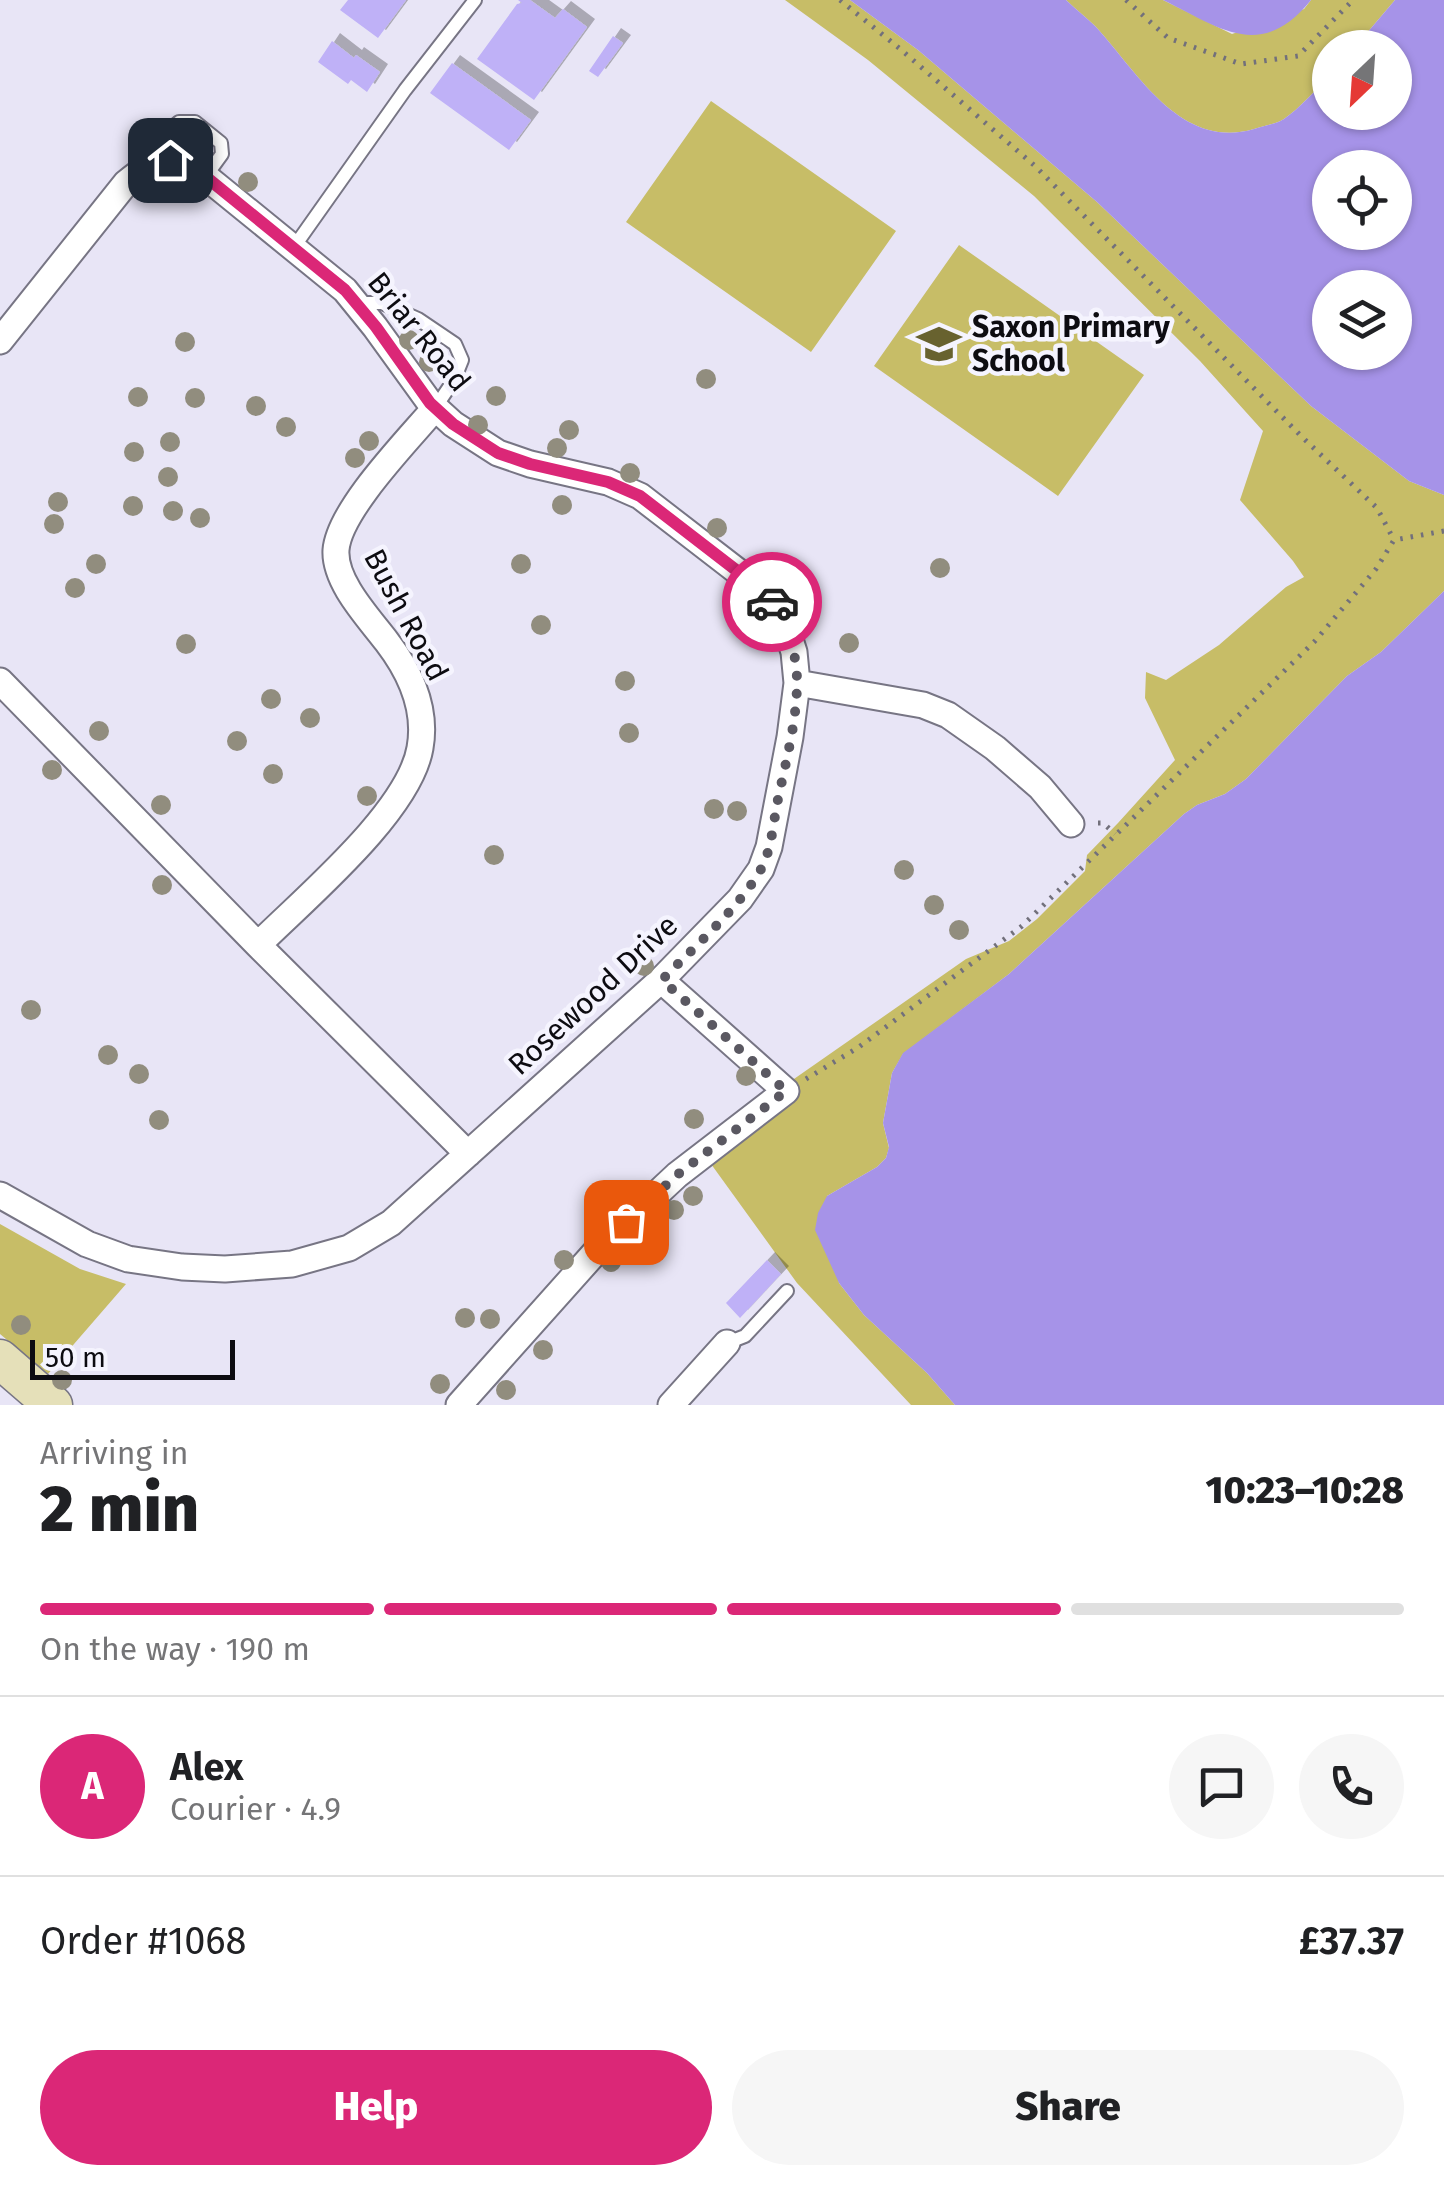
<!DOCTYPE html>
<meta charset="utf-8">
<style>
:root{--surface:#fff;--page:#f6f6f6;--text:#202124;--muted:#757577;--line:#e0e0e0;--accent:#db2777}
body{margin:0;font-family:"Fira Sans",sans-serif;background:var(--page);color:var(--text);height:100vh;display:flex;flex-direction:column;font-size:38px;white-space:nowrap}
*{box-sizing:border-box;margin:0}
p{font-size:32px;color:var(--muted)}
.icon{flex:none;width:55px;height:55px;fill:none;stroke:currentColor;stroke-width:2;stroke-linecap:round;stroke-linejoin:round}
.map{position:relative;height:1405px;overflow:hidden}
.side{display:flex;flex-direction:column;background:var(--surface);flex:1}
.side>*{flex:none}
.needle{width:65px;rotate:205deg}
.fabs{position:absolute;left:1312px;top:30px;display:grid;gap:20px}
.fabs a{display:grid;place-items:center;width:100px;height:100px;border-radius:50%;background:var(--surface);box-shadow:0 2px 8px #0004;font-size:50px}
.scale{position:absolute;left:30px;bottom:25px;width:205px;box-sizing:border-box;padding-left:10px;border:5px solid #0d0c11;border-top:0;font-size:28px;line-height:35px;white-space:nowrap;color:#0d0c11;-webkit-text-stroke:8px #f5f4fe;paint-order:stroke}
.pin{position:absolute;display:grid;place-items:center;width:85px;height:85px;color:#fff;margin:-42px;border-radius:20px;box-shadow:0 5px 15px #0006}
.courier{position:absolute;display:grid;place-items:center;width:100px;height:100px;margin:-50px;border:8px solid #db2777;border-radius:50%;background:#fff;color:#222;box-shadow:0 2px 12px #0007}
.head em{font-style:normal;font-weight:800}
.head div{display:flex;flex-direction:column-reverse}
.head{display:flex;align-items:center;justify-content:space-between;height:170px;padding:0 40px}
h1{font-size:65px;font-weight:800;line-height:75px}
.bar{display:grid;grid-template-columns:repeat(4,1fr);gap:15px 10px;align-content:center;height:120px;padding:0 40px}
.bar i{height:12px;border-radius:8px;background:var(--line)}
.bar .selected{background:var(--accent)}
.bar p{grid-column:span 4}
.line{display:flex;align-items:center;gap:25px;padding:0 40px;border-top:2px solid var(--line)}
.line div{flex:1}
.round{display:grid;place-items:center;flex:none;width:105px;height:105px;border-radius:52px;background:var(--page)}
.button{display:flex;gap:20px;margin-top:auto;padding:20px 40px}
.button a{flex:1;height:115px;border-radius:60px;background:var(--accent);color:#fff;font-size:40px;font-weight:800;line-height:115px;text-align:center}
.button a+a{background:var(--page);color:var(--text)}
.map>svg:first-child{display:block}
</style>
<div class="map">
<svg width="1444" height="1405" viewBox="0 0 1444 1405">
<defs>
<filter id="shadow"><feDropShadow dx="8" dy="-8" stdDeviation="0" flood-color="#0004"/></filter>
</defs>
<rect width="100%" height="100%" fill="#e8e5f6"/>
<path fill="#c7bd67" d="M 785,0 L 850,0 L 918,50 L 1097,202 L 1311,406 L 1409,481 L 1444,495 L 1444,591 L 1381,652 L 1347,676 L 1246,779 L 1225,794 L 1197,805 L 1184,814 L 1009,974 L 903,1054 L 892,1073 L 883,1123 L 889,1148 L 886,1158 L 877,1167 L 827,1196 L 839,1283 L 864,1315 L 927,1373 L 955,1405 L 911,1405 L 797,1283 L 698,1146 L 966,959 L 1009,941 L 1037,919 L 1085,871 L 1087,855 L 1118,823 L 1175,760 L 1145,698 L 1146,672 L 1166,680 L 1219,645 L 1286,587 L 1304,577 L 1293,561 L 1240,500 L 1263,431 L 1200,361 L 1034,196 L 868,60 Z
M 1066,0 L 1163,0 L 1232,34 L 1304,9 L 1311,0 L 1395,0 L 1355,47 L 1330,48 L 1330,77 C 1315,90 1300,108 1284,119 C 1276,124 1263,126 1254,129 C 1180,151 1137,71 1095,26 C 1086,17 1075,9 1066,0 Z
M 711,101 L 896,231 L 811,352 L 626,222 Z
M 959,245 L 1144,375 L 1058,496 L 874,366 Z
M 0,1224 L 80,1269 L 126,1284 L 48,1374 L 0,1334 Z"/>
<path fill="#a693e8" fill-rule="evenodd" d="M 850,0 L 1066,0 C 1075,9 1086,17 1095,26 C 1137,71 1180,151 1254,129 C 1263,126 1276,124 1284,119 C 1300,108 1315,90 1330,77 L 1330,112 L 1395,112 L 1395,48 L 1355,47 L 1395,0 L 1444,0 L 1444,495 L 1409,481 L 1311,406 L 1097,202 L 918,50 ZM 1330,168 L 1395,168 L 1395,232 L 1330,232 ZM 1330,288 L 1395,288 L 1395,352 L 1330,352 Z
M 1163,0 L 1311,0 C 1261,62 1220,28 1163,0 Z
M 1444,591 L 1444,1405 L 955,1405 L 927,1373 L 864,1315 L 839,1283 L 815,1230 L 818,1213 L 827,1196 L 877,1167 L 886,1158 L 889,1147 L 883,1123 L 892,1073 L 903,1053 L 1009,974 L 1184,814 L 1197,805 L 1225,794 L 1246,779 L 1347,676 L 1381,652 Z"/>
<path fill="#bfb1f7" filter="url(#shadow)" d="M 348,0 L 406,0 L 378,38 L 340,10 Z
M 518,0 L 530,0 L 555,18 L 563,9 L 587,27 L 534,100 L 477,59 L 517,4 L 522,3 Z
M 613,36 L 623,43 L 598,77 L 589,71 Z
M 332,41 L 354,58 L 356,55 L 380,72 L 367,92 L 351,80 L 348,84 L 318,62 Z
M 452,63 L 531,120 L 509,150 L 430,93 Z
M 767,1260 L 781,1274 L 740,1318 L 726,1303 Z"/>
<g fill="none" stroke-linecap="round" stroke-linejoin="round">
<g stroke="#777584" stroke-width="16">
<path id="service" d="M 147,165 L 167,132 L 179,122 L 195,122 L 221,143 L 222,154 L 206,176
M 294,247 L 405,90 L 475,0
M 358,303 L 382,303 L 418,319 L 455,344 L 462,360 L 454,380 L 435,408
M 727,1343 L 745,1336 L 787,1291"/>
</g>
<g stroke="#777584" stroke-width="29">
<path id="minor" d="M 0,341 L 126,183 C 155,160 160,157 195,168 L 345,290 L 375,327 L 430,403 L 453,424 L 498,453 L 530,464 L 608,482 L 640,496 L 767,594 L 785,624 L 794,652 L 797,683 L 790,737 L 769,847 L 761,869 L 740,899 L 661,980 L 391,1223 L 349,1248 L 292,1264 L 225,1269 L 182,1267 L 128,1259 L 87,1244 L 0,1195
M 0,681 L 258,945 L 468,1154
M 797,683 L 923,705 L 948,715 L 995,748 L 1040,787 L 1071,824
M 258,945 C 304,899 409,812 420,748 C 427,709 410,672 387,642 C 369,618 334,582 336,550 C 339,510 408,440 435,408
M 459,1405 L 600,1247 L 677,1175 L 786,1091 L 661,980
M 671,1405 L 727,1343"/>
</g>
<g stroke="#777584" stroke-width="41">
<path id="secondary" d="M 0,1359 L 53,1405"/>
</g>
<path stroke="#72707b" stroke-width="5" stroke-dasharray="2.5 8" stroke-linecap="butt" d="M 840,0 L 899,48 L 1035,166 L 1302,437 L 1377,508 L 1394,540
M 1126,0 L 1168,38 L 1241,64 L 1298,56 L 1353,0
M 1098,823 L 1103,823 L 1115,834
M 806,1079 L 859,1047 L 1022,926 L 1315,641 L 1376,569 L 1394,540 L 1444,531"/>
<use href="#service" stroke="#fff" stroke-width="12"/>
<use href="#minor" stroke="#fff" stroke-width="25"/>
<use href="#secondary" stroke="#e5e0b9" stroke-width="38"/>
</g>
<g fill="#918d7e">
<circle cx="248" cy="182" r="10"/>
<circle cx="409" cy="340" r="10"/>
<circle cx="185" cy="342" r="10"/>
<circle cx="429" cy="362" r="10"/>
<circle cx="706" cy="379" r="10"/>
<circle cx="496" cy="396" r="10"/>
<circle cx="138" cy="397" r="10"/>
<circle cx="195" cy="398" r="10"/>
<circle cx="256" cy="406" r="10"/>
<circle cx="478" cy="425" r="10"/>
<circle cx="286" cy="427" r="10"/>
<circle cx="569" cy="430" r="10"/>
<circle cx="369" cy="441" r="10"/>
<circle cx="170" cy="442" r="10"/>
<circle cx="557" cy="448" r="10"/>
<circle cx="134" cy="452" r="10"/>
<circle cx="355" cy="458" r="10"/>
<circle cx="630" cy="473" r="10"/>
<circle cx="168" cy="477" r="10"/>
<circle cx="58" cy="502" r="10"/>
<circle cx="562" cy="505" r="10"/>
<circle cx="133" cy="506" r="10"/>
<circle cx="173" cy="511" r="10"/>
<circle cx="200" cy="518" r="10"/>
<circle cx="54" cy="524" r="10"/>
<circle cx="717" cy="528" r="10"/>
<circle cx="96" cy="564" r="10"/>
<circle cx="521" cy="564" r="10"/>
<circle cx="940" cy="568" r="10"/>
<circle cx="75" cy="588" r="10"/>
<circle cx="541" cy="625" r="10"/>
<circle cx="849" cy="643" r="10"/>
<circle cx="186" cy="644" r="10"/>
<circle cx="625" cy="681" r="10"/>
<circle cx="271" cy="699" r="10"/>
<circle cx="310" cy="718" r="10"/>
<circle cx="99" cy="731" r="10"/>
<circle cx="629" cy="733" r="10"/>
<circle cx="237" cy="741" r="10"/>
<circle cx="52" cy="770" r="10"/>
<circle cx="273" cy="774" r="10"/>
<circle cx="367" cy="796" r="10"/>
<circle cx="161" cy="805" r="10"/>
<circle cx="714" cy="809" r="10"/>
<circle cx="737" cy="811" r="10"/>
<circle cx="494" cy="855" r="10"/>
<circle cx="904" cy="870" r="10"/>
<circle cx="162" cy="885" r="10"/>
<circle cx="934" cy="905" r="10"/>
<circle cx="959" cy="930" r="10"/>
<circle cx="644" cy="966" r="10"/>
<circle cx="31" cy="1010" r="10"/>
<circle cx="108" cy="1055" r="10"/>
<circle cx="139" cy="1074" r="10"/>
<circle cx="746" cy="1076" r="10"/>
<circle cx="694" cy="1119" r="10"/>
<circle cx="159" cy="1120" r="10"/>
<circle cx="627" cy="1194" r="10"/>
<circle cx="693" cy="1196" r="10"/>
<circle cx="674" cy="1210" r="10"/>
<circle cx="634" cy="1251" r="10"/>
<circle cx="564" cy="1260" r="10"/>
<circle cx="611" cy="1262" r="10"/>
<circle cx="465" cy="1318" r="10"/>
<circle cx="490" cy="1319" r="10"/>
<circle cx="21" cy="1325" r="10"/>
<circle cx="543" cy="1350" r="10"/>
<circle cx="62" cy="1380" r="10"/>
<circle cx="440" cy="1384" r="10"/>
<circle cx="506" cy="1390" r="10"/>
</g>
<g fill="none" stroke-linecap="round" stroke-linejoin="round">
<path stroke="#5a5861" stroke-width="10" stroke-dasharray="0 18" d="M 626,1222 L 677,1175 L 786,1091 L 662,980 C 693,948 738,909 760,871 C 771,852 773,826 777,804 C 785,765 797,722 797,682 C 797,652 787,626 772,602"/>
<path stroke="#db2777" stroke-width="12" d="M 170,160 L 195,168 L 345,290 L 376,327 L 430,403 L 453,424 L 498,453 L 530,464 L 608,482 L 640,496 L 767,594 L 772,602"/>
</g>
<defs>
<g id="school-bare" transform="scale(3.45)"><path d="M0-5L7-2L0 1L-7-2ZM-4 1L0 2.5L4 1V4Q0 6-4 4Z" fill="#68622f" stroke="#f5f4fe" stroke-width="2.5" paint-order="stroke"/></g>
</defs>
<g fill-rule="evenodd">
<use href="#school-bare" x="939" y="344"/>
</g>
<g text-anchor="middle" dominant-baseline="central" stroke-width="9" stroke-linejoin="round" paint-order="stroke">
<g font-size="30" font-weight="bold" fill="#0d0c11" stroke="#f5f4fe" text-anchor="start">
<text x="972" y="327">Saxon Primary<tspan x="972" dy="34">School</tspan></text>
</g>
<g font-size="30" fill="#0d0c11" stroke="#f5f4fe">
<text transform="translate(419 332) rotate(51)">Briar Road</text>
<text transform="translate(406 615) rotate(62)">Bush Road</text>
<text transform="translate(593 995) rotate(-43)">Rosewood Drive</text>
</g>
</g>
</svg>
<div class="fabs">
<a><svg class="needle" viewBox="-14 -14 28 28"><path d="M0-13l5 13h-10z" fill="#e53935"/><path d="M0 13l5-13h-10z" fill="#757577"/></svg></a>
<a><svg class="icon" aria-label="locate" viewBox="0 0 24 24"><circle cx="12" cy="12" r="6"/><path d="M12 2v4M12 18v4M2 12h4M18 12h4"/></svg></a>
<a><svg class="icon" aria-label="layers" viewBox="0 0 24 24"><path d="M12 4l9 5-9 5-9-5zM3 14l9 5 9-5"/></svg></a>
</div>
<div class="scale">50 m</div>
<div class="pin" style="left:626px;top:1222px;background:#ea580c"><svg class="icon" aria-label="bag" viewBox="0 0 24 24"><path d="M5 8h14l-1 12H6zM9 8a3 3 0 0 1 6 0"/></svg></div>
<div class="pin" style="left:170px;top:160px;background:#1f2937"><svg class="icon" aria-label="home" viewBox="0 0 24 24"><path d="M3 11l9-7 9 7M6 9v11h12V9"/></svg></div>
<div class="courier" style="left:772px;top:602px"><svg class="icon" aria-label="car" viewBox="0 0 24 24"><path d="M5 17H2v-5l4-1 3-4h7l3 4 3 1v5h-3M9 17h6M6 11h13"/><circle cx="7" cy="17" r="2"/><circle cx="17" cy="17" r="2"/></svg></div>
</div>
<section class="side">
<div class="head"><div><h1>2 min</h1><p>Arriving in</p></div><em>10:23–10:28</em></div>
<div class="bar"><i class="selected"></i><i class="selected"></i><i class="selected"></i><i></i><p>On the way · 190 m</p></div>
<div class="line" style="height:180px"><b class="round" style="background:var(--accent);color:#fff">A</b><div><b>Alex</b><p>Courier · 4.9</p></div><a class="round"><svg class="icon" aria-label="chat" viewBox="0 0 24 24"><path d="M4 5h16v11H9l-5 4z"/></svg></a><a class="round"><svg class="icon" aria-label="phone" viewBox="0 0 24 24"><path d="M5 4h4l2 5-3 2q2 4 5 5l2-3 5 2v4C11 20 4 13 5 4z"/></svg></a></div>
<div class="line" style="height:130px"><div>Order #1068</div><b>£37.37</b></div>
<div class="button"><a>Help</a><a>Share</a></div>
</section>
